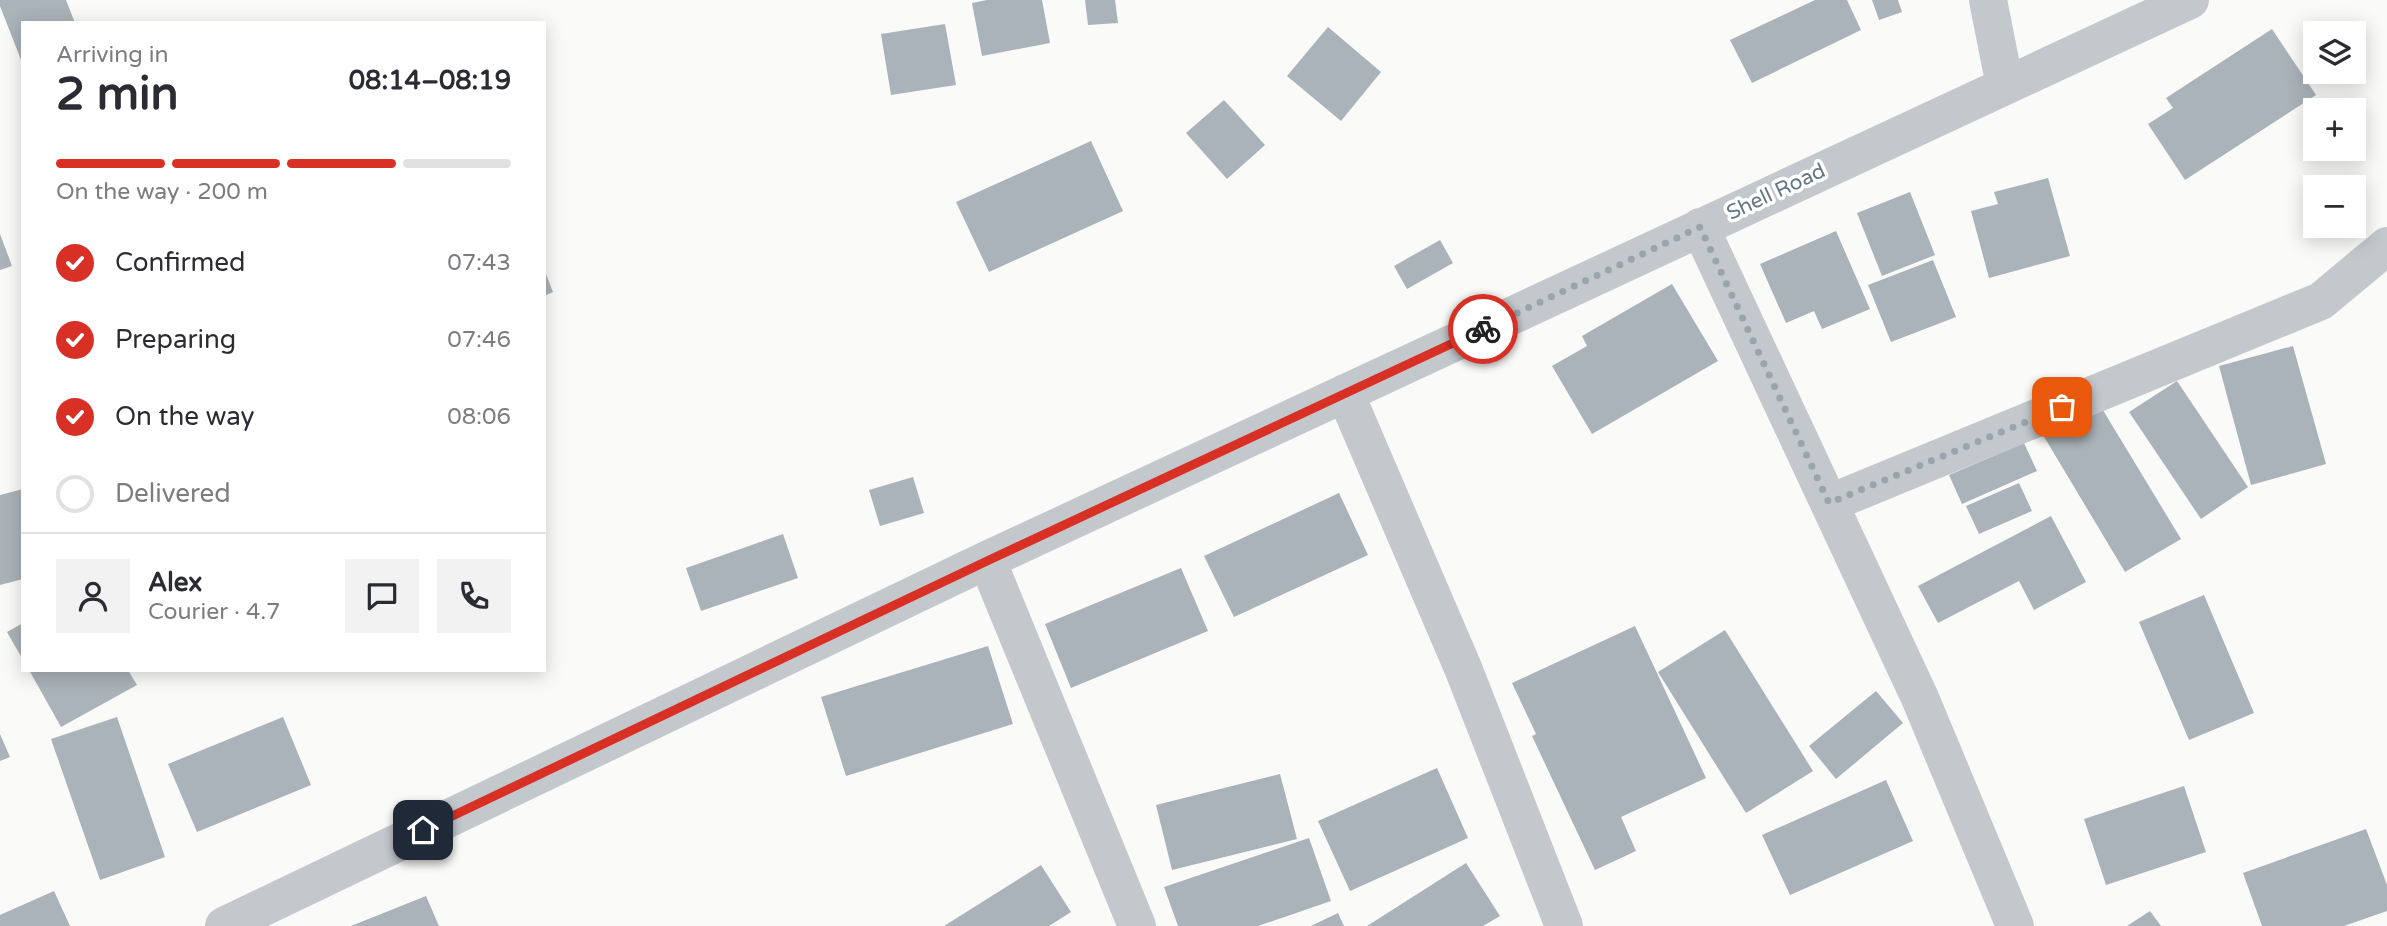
<!DOCTYPE html>
<meta charset="utf-8">
<style>
:root{--surface:#fff;--page:#f2f2f3;--text:#2b2b33;--muted:#7c7c81;--line:#e1e1e2;--accent:#d93025}
body{margin:0;font-family:"Varela Round",sans-serif;background:var(--page);color:var(--text);height:100vh;display:flex;flex-direction:column;font-size:26px;white-space:nowrap}
*{box-sizing:border-box;margin:0}
p{font-size:23px;color:var(--muted)}
.icon{flex:none;width:38px;height:38px;fill:none;stroke:currentColor;stroke-width:2;stroke-linecap:round;stroke-linejoin:round}
.map{position:relative;flex:1;overflow:hidden}
.side{position:absolute;left:21px;top:21px;width:525px;height:651px;display:flex;flex-direction:column;background:var(--surface);border-radius:0px;box-shadow:0 4px 18px #0003}
.side>*{flex:none}
.fabs{position:absolute;left:2303px;top:21px;display:grid;gap:14px}
.fabs a{display:grid;place-items:center;width:63px;height:63px;border-radius:0px;background:var(--surface);box-shadow:0 4px 18px #0003;font-size:35px}
.pin{position:absolute;display:grid;place-items:center;width:60px;height:60px;color:#fff;margin:-30px;border-radius:14px;box-shadow:0 4px 10px #0006}
.courier{position:absolute;display:grid;place-items:center;width:70px;height:70px;margin:-35px;border:5px solid #d93025;border-radius:50%;background:#fff;color:#222;box-shadow:0 2px 9px #0007}
.headline em{font-style:normal;font-weight:700}
.headline div{display:flex;flex-direction:column-reverse}
.headline{display:flex;align-items:center;justify-content:space-between;height:119px;padding:0 35px}
h1{font-size:46px;font-weight:700;line-height:52px}
.bar{display:grid;grid-template-columns:repeat(4,1fr);gap:10px 7px;align-content:center;height:84px;padding:0 35px}
.bar i{height:9px;border-radius:5px;background:var(--line)}
.bar .selected{background:var(--accent)}
.bar p{grid-column:span 4}
.line{display:flex;align-items:center;gap:18px;padding:0 35px;border-top:2px solid var(--line)}
.line div{flex:1}
.round{display:grid;place-items:center;flex:none;width:74px;height:74px;border-radius:0px;background:var(--page)}
ol{padding:0 35px;list-style:none}
li{display:flex;align-items:center;gap:21px;height:77px}
li p{margin-inline-start:auto}
li .icon{padding:7px;border-radius:50%;background:var(--accent);color:#fff;stroke-width:4}
li:last-child{color:var(--muted)}
li i{width:38px;height:38px;border:4px solid var(--line);border-radius:50%}
.map>svg:first-child{display:block}
</style>
<div class="map">
<svg width="2387" height="926" viewBox="0 0 2387 926">
<rect width="100%" height="100%" fill="#fafaf8"/>
<path fill="#aab3b9" d="M 0,0 L 66,0 L 75,23 L 23,23 L 23,65 L 0,6 Z
M 987,0 L 1042,0 L 1050,43 L 982,56 L 972,3 Z
M 1085,0 L 1115,0 L 1118,23 L 1088,25 Z
M 1815,0 L 1847,0 L 1861,30 L 1752,83 L 1730,40 Z
M 1872,0 L 1898,0 L 1902,12 L 1879,20 Z
M 945,24 L 956,85 L 891,95 L 881,34 Z
M 1328,27 L 1381,72 L 1341,121 L 1287,76 Z
M 2272,29 L 2316,95 L 2185,180 L 2148,124 L 2173,108 L 2166,98 Z
M 1224,100 L 1265,145 L 1227,179 L 1186,133 Z
M 1091,141 L 1123,211 L 989,272 L 956,202 Z
M 2048,178 L 2070,256 L 1989,278 L 1971,211 L 1998,204 L 1994,192 Z
M 1910,192 L 1935,255 L 1882,276 L 1857,213 Z
M 1836,231 L 1870,309 L 1822,329 L 1814,311 L 1786,323 L 1760,264 Z
M 0,234 L 12,266 L 0,270 Z
M 1440,240 L 1453,263 L 1407,289 L 1394,266 Z
M 1933,260 L 1956,317 L 1891,342 L 1868,285 Z
M 544,269 L 553,292 L 544,296 Z
M 1672,284 L 1718,361 L 1592,434 L 1552,366 L 1587,346 L 1582,336 Z
M 2293,346 L 2326,464 L 2251,485 L 2219,366 Z
M 2177,381 L 2248,487 L 2201,519 L 2129,412 Z
M 2098,402 L 2181,539 L 2125,572 L 2043,435 Z
M 2024,443 L 2037,471 L 1962,504 L 1949,475 Z
M 913,477 L 924,513 L 880,526 L 869,490 Z
M 2019,483 L 2032,511 L 1979,534 L 1966,506 Z
M 23,489 L 23,579 L 0,585 L 0,495 Z
M 1339,493 L 1368,555 L 1234,617 L 1204,556 Z
M 2051,516 L 2086,582 L 2034,610 L 2019,581 L 1938,623 L 1918,586 Z
M 783,534 L 798,578 L 701,611 L 686,568 Z
M 1181,568 L 1208,631 L 1071,688 L 1045,624 Z
M 2204,595 L 2254,713 L 2189,740 L 2139,622 Z
M 23,623 L 23,660 L 7,632 Z
M 1635,626 L 1706,778 L 1621,817 L 1636,851 L 1595,870 L 1532,736 L 1536,734 L 1512,683 Z
M 1725,630 L 1813,771 L 1746,813 L 1658,672 Z
M 988,646 L 1013,724 L 846,776 L 821,697 Z
M 29,670 L 128,670 L 137,685 L 61,727 Z
M 1876,691 L 1903,723 L 1836,779 L 1809,746 Z
M 117,717 L 165,857 L 100,880 L 51,739 Z
M 283,717 L 311,785 L 197,832 L 168,764 Z
M 0,734 L 10,757 L 0,761 Z
M 1437,768 L 1468,838 L 1350,891 L 1318,821 Z
M 1280,774 L 1297,839 L 1172,870 L 1156,805 Z
M 1886,780 L 1913,841 L 1790,895 L 1762,835 Z
M 2184,786 L 2206,852 L 2106,885 L 2084,819 Z
M 2366,829 L 2387,885 L 2387,911 L 2344,926 L 2262,926 L 2243,873 Z
M 1309,838 L 1331,901 L 1258,926 L 1178,926 L 1164,887 Z
M 1466,863 L 1500,916 L 1483,926 L 1367,926 Z
M 1041,865 L 1071,912 L 1049,926 L 944,926 Z
M 54,891 L 70,926 L 0,926 L 0,915 Z
M 426,896 L 439,926 L 351,926 Z
M 2150,911 L 2161,926 L 2127,926 Z
M 1338,913 L 1344,926 L 1311,926 Z"/>
<g fill="none" stroke-linecap="round" stroke-linejoin="round">
<path stroke="#c3c8cc" stroke-width="38" d="M 1988,0 L 2005,86
M 1700,227 L 1920,698 L 2015,926
M 1345,393 L 1463,668 L 1564,926
M 1830,503 L 2321,301 L 2387,246
M 987,560 L 1137,926
M 224,926 L 987,560 L 2190,0"/>
</g>
<g fill="none" stroke-linecap="round" stroke-linejoin="round">
<path stroke="#99a4ac" stroke-width="7" stroke-dasharray="0 12.6" d="M 1483,329 L 1700,227 L 1829,503 L 2062,407"/>
<path stroke="#d93025" stroke-width="9" d="M 423,830 L 987,561 L 1483,329"/>
</g>
<g text-anchor="middle" dominant-baseline="central" stroke-width="7" stroke-linejoin="round" paint-order="stroke">
<g font-size="21" fill="#657683" stroke="#fff">
<text transform="translate(1776 192) rotate(-25)">Shell Road</text>
</g>
</g>
</svg>
<div class="fabs">
<a><svg class="icon" aria-label="layers" viewBox="0 0 24 24"><path d="M12 4l9 5-9 5-9-5zM3 14l9 5 9-5"/></svg></a>
<a>+</a>
<a>−</a>
</div>
<div class="pin" style="left:2062px;top:407px;background:#ea580c"><svg class="icon" aria-label="bag" viewBox="0 0 24 24"><path d="M5 8h14l-1 12H6zM9 8a3 3 0 0 1 6 0"/></svg></div>
<div class="pin" style="left:423px;top:830px;background:#1f2937"><svg class="icon" aria-label="home" viewBox="0 0 24 24"><path d="M3 11l9-7 9 7M6 9v11h12V9"/></svg></div>
<div class="courier" style="left:1483px;top:329px"><svg class="icon" aria-label="bike" viewBox="0 0 24 24"><circle cx="6" cy="16" r="4"/><circle cx="18" cy="16" r="4"/><path d="M6 16l4-8h5l3 8M10 8l3 8H6M13 5h3"/></svg></div>
<section class="side">
<div class="headline"><div><h1>2 min</h1><p>Arriving in</p></div><em>08:14–08:19</em></div>
<div class="bar"><i class="selected"></i><i class="selected"></i><i class="selected"></i><i></i><p>On the way · 200 m</p></div>
<ol>
<li><svg class="icon" aria-label="check" viewBox="0 0 24 24"><path d="M5 12l5 5 9-10"/></svg>Confirmed<p>07:43</p></li>
<li><svg class="icon" aria-label="check" viewBox="0 0 24 24"><path d="M5 12l5 5 9-10"/></svg>Preparing<p>07:46</p></li>
<li><svg class="icon" aria-label="check" viewBox="0 0 24 24"><path d="M5 12l5 5 9-10"/></svg>On the way<p>08:06</p></li>
<li><i></i>Delivered</li>
</ol>
<div class="line" style="height:126px"><a class="round"><svg class="icon" aria-label="person" viewBox="0 0 24 24"><circle cx="12" cy="8" r="4"/><path d="M4 21q1-7 8-7t8 7"/></svg></a><div><b>Alex</b><p>Courier · 4.7</p></div><a class="round"><svg class="icon" aria-label="chat" viewBox="0 0 24 24"><path d="M4 5h16v11H9l-5 4z"/></svg></a><a class="round"><svg class="icon" aria-label="phone" viewBox="0 0 24 24"><path d="M5 4h4l2 5-3 2q2 4 5 5l2-3 5 2v4C11 20 4 13 5 4z"/></svg></a></div>
</section>
</div>
